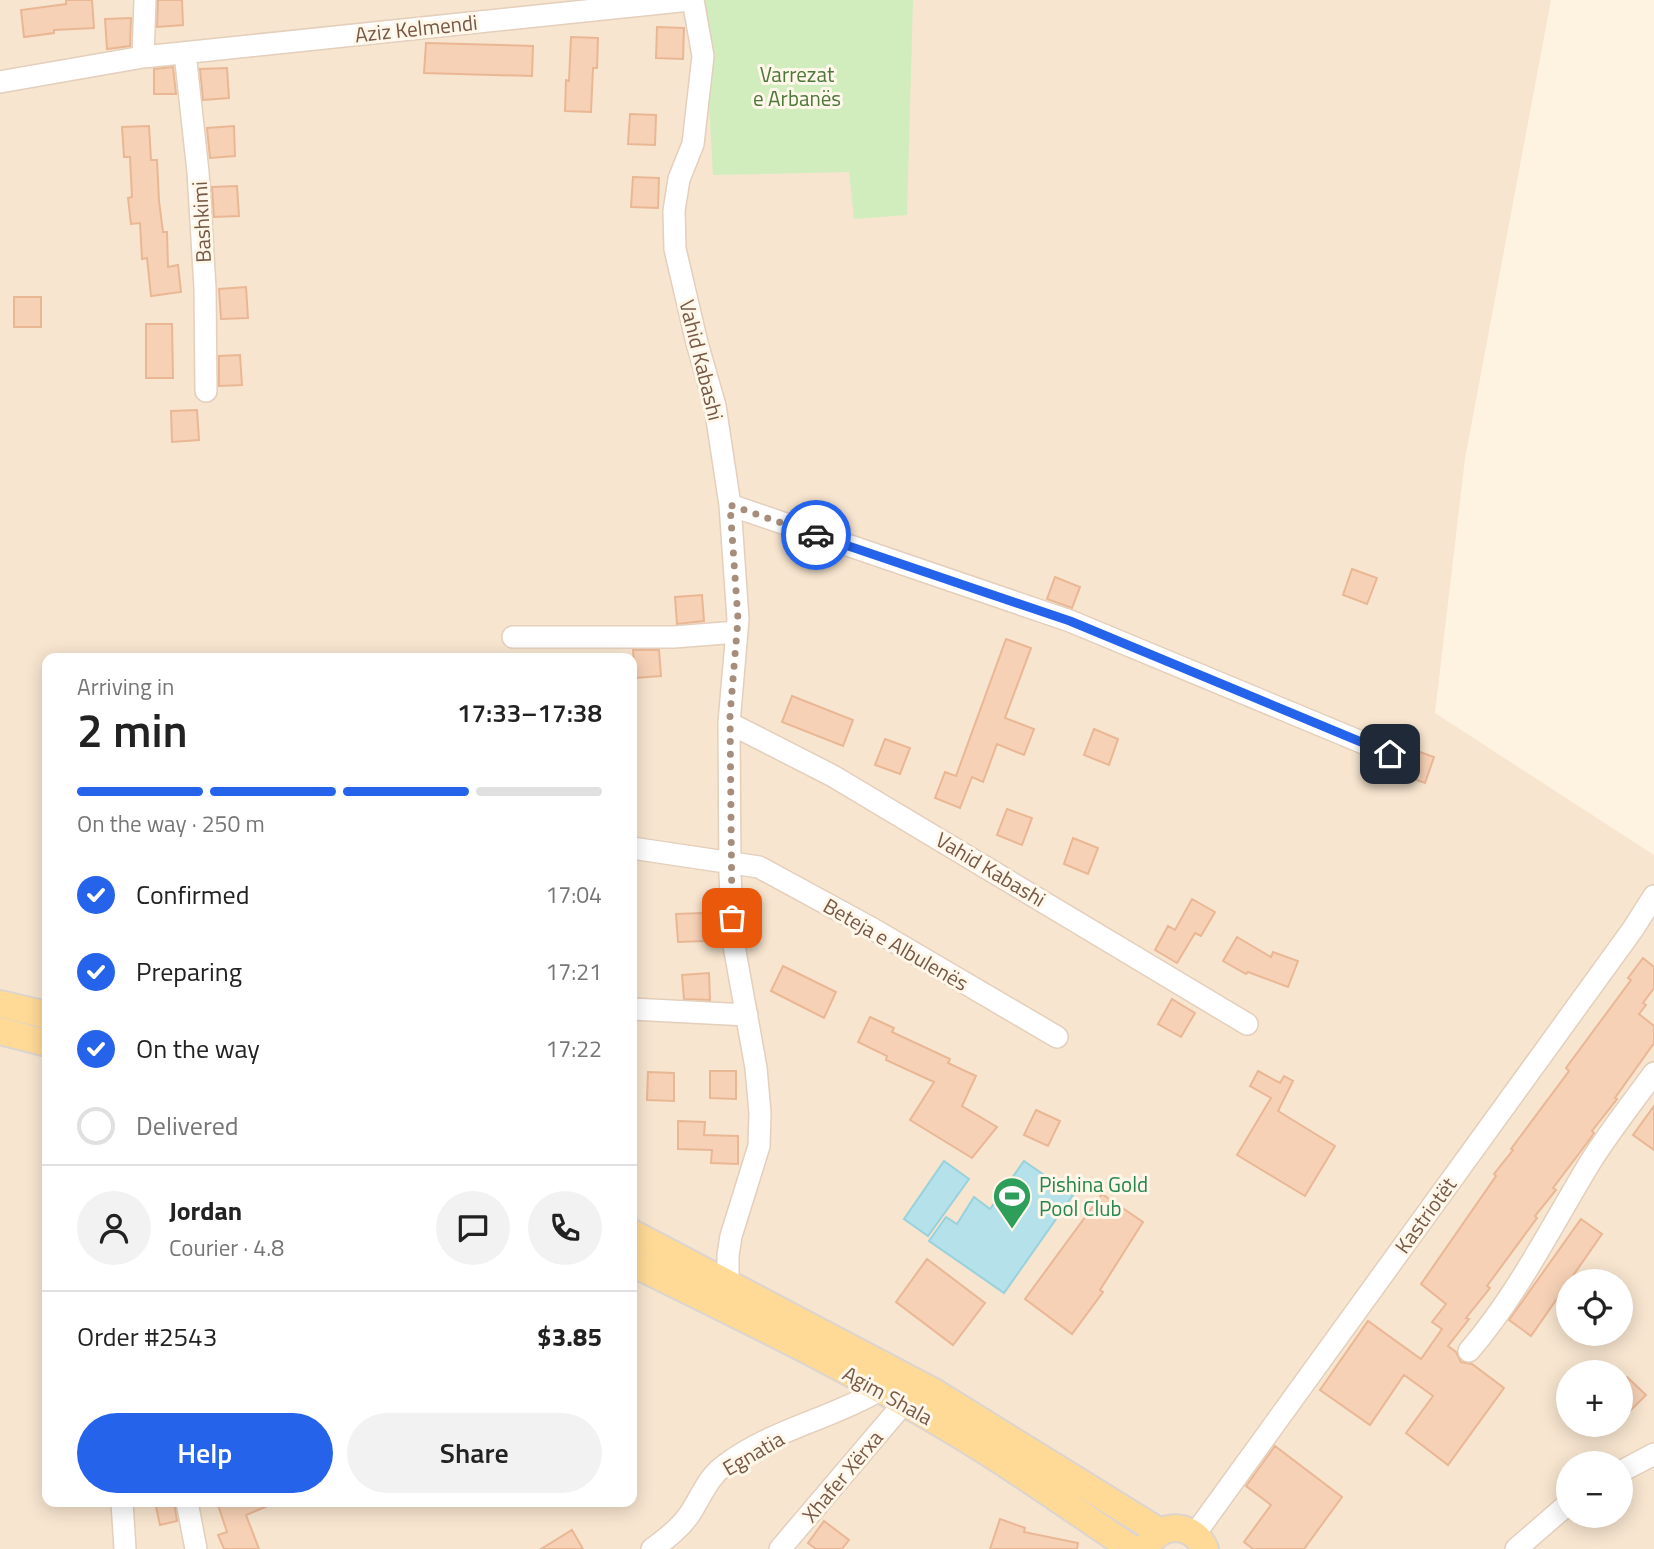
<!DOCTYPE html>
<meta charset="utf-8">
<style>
:root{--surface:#fff;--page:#f2f2f2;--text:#222;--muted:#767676;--line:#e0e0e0;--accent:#2563eb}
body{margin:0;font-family:"Titillium Web",sans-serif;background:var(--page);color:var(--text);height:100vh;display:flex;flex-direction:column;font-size:26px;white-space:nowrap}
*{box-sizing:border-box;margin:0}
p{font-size:23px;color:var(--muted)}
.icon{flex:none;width:38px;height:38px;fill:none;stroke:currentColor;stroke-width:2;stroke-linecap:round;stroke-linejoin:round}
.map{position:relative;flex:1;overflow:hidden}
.side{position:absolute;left:42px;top:653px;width:595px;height:854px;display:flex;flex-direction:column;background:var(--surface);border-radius:14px;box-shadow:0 4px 18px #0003}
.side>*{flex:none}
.buttons{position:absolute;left:1556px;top:1269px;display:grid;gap:14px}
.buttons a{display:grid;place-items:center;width:77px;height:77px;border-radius:50%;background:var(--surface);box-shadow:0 4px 18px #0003;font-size:35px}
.pin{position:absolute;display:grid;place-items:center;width:60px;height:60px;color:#fff;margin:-30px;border-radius:14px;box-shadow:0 4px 10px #0006}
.courier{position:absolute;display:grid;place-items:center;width:70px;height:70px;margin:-35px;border:5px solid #2563eb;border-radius:50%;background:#fff;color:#222;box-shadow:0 2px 9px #0007}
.summary em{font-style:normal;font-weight:600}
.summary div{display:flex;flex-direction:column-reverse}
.summary{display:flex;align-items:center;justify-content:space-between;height:119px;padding:0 35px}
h1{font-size:46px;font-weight:600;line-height:52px}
.bar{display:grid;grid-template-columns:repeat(4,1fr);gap:10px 7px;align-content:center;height:84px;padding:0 35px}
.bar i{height:9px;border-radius:5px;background:var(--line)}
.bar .on{background:var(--accent)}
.bar p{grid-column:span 4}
.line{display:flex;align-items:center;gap:18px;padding:0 35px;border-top:2px solid var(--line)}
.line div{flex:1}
.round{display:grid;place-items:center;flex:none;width:74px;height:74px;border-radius:37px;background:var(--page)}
ol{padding:0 35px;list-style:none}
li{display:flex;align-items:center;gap:21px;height:77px}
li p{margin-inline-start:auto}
li .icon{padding:7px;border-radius:50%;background:var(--accent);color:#fff;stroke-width:4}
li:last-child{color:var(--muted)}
li i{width:38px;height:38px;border:4px solid var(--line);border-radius:50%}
.cta{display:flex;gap:14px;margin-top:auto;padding:14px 35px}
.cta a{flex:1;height:80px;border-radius:42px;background:var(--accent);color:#fff;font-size:28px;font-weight:600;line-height:80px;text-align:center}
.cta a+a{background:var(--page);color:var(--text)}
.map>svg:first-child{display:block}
</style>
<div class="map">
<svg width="1654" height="1549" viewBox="0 0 1654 1549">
<rect width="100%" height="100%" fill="#fef3e1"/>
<path fill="#f7e5cf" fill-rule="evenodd" d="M 0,0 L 1551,0 L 1465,459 L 1435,713 L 1654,855 L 1654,1549 L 0,1549 ZM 47,658 L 632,658 L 632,1502 L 47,1502 ZM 1568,1281 L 1620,1281 L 1620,1334 L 1568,1334 ZM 1568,1372 L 1620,1372 L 1620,1424 L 1568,1424 ZM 1568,1463 L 1620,1463 L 1620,1516 L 1568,1516 Z"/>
<path fill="#d1edbe" d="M 703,0 L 913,0 L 907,215 L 854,219 L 849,172 L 713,175 Z"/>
<path fill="#b4e1ea" stroke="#99d1dc" stroke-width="2" d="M 944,1161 L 969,1179 L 928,1236 L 904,1219 Z
M 1024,1161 L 1073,1195 L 1004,1293 L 929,1241 L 946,1217 L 957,1224 L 974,1197 L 990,1209 Z"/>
<path fill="#f6d1b6" stroke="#eab795" stroke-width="2" d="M 66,0 L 92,0 L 94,28 L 54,30 L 54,33 L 24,37 L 21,10 L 66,4 Z
M 158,0 L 182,0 L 183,25 L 157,27 Z
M 131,18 L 130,46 L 107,49 L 105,19 Z
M 657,27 L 684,28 L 683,59 L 656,58 Z
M 571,37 L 598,38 L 597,68 L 593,68 L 591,112 L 565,111 L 566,80 L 569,81 Z
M 426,43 L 533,46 L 532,76 L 424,73 Z
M 173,67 L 176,94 L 154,94 L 154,69 Z
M 227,68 L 229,98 L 203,100 L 200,69 Z
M 630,114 L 656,115 L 655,145 L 628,144 Z
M 149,126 L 151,160 L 157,160 L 159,201 L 163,232 L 167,232 L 168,267 L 178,265 L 181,292 L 151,296 L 147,258 L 142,259 L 140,223 L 131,224 L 128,198 L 132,197 L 130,157 L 124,157 L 122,127 Z
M 234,126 L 235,156 L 210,158 L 207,128 Z
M 633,177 L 659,178 L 658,208 L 631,207 Z
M 237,186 L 239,216 L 214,217 L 212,187 Z
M 246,287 L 248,318 L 221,319 L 219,289 Z
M 14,297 L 41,297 L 41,327 L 14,327 Z
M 146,324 L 172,324 L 173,378 L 146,378 Z
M 240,355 L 242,385 L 219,386 L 219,356 Z
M 197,410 L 199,440 L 172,442 L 171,411 Z
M 1352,569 L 1377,578 L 1367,604 L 1343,595 Z
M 1055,577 L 1080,587 L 1072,608 L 1047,599 Z
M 702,595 L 704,621 L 677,624 L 675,597 Z
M 1006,639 L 1031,648 L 1005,718 L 1034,729 L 1024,755 L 997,744 L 983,782 L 972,777 L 960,808 L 935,798 L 945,772 L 956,776 Z
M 633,650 L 659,650 L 661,676 L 635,678 Z
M 792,696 L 853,720 L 843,746 L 782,722 Z
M 1094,729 L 1118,739 L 1109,765 L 1084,755 Z
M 885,739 L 910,748 L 900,774 L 875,765 Z
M 1409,748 L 1434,757 L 1425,783 L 1400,774 Z
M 1007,809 L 1032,818 L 1022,845 L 997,835 Z
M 1073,838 L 1098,848 L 1088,874 L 1064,864 Z
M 1192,899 L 1215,912 L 1201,936 L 1195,933 L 1177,963 L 1155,950 L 1168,926 L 1175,930 Z
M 703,913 L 705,941 L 678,942 L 676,914 Z
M 1237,937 L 1271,957 L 1273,952 L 1298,961 L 1288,987 L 1248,972 L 1246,974 L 1223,961 Z
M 1643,958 L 1654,967 L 1654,988 L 1643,1003 L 1646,1005 L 1639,1014 L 1654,1026 L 1654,1043 L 1615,1098 L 1617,1099 L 1592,1131 L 1594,1133 L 1587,1143 L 1553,1188 L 1556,1190 L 1535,1216 L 1537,1218 L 1487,1286 L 1490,1288 L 1466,1318 L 1469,1319 L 1448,1346 L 1456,1352 L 1461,1362 L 1472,1364 L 1504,1388 L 1448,1465 L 1406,1433 L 1433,1396 L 1404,1375 L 1370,1425 L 1320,1390 L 1368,1321 L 1421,1359 L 1442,1329 L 1432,1322 L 1446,1304 L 1421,1284 L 1496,1176 L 1494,1174 L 1513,1150 L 1511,1149 L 1569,1071 L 1566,1068 L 1631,980 L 1628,978 Z
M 783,966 L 836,992 L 824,1018 L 771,991 Z
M 709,973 L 710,1000 L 684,999 L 682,975 Z
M 1172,999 L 1195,1013 L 1181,1037 L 1158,1024 Z
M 870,1017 L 894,1028 L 892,1032 L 950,1059 L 948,1063 L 976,1076 L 962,1106 L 997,1127 L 972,1158 L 910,1120 L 934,1082 L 886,1060 L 887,1056 L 858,1042 Z
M 710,1071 L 736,1071 L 736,1099 L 710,1098 Z
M 1258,1071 L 1280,1083 L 1284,1076 L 1293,1081 L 1278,1111 L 1335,1146 L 1305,1196 L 1237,1155 L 1271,1098 L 1250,1086 Z
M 648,1072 L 674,1073 L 674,1101 L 647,1100 Z
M 1654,1106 L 1654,1150 L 1633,1135 Z
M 1036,1110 L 1060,1121 L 1048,1146 L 1024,1135 Z
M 678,1121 L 705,1122 L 704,1135 L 738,1136 L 738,1164 L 711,1163 L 712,1150 L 678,1149 Z
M 1102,1194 L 1143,1222 L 1100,1290 L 1103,1292 L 1072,1334 L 1025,1299 Z
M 1581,1219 L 1602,1234 L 1531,1336 L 1509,1320 Z
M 927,1259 L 985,1303 L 953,1345 L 896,1302 Z
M 1627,1377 L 1646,1395 L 1628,1413 L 1620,1406 L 1620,1383 Z
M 1275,1446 L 1342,1497 L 1304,1549 L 1253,1549 L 1244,1542 L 1271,1505 L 1246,1486 Z
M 155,1502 L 174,1502 L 177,1521 L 160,1525 Z
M 217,1502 L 277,1502 L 246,1515 L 259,1549 L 224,1549 L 218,1535 L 227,1532 Z
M 1000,1519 L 1025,1528 L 1024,1532 L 1078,1543 L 1077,1549 L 990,1549 Z
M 824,1521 L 849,1540 L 842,1549 L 816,1549 L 808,1543 Z
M 572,1530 L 583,1549 L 541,1549 Z"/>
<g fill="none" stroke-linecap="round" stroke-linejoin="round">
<g stroke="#e3cfbc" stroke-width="24">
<path id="minor" d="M 693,0 L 703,56 L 693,144 L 679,179 L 674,211 L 675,249 L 697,343 L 715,406 L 730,505 L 738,619 L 729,723 L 730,874 L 733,940 L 756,1068 L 760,1113 L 759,1146 L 731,1236 L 728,1255 L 728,1282
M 185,53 L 198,172 L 205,288 L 206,391
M 143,57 L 145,0
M 0,82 L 143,57 L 690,0
M 730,505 L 1070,621 L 1390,754
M 513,637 L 674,637 L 737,632
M 729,723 L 833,776 L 1247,1024
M 632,848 L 759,867 L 873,929 L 1057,1037
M 632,1009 L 747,1015
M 1469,1351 C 1518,1294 1552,1225 1591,1161 C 1610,1131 1633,1102 1654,1073
M 1620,1472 L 1654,1454
M 122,1502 L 125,1549
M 187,1502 L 196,1549
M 1195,1534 L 1633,929 L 1654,896
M 652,1549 C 666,1539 682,1527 691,1512 C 702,1495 708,1477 725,1465 C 771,1430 831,1419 880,1390
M 780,1549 L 904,1403
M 1516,1549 L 1568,1504"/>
</g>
<g stroke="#dcd4cf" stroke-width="30">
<path id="major" d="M 0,1004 L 47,1015
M 0,1031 L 47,1043
M 632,1233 L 934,1392 L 1160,1532
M 632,1263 C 748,1320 871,1379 981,1448 C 1032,1480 1081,1515 1132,1549
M 1149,1543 C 1164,1521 1194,1524 1205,1549"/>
</g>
<use href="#minor" stroke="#fff" stroke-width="21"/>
<use href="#major" stroke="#ffda97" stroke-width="26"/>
</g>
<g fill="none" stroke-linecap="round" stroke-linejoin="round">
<path stroke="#a78e7c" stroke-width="7" stroke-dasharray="0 12.6" d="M 732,918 L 730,715 L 738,619 L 730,505 L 816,535"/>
<path stroke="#2563eb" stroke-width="9" d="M 816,535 L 1070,621 L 1390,754"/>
</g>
<defs>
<g id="stadium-pin" transform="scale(2.0125)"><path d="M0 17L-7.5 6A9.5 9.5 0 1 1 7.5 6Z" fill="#2e9e5b" stroke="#fff7e9"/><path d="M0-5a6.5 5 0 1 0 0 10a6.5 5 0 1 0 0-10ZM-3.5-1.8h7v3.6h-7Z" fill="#fff"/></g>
</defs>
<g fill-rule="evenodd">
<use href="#stadium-pin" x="1012" y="1196"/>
</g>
<g text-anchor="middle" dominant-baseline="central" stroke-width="6" stroke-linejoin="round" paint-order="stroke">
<g font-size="21" fill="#785845" stroke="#fff7e9">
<text transform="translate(416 28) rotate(-6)">Aziz Kelmendi</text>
<text transform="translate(201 222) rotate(-93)">Bashkimi</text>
<text transform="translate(702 360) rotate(76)">Vahid Kabashi</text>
<text transform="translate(991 869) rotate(31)">Vahid Kabashi</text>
<text transform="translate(896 944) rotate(30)">Beteja e Albulenës</text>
<text transform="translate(1425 1215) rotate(-54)">Kastriotët</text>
<text transform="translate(888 1395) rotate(29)">Agim Shala</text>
<text transform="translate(753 1453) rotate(-30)">Egnatia</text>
<text transform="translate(842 1476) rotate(-50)">Xhafer Xërxa</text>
</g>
<g font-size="21" fill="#4c793a" stroke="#fff7e9">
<text x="797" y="74">Varrezat<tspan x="797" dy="24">e Arbanës</tspan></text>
</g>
<g font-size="21" fill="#27864d" stroke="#fff7e9" text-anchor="start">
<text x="1039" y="1184">Pishina Gold<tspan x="1039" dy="24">Pool Club</tspan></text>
</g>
</g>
</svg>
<div class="buttons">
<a><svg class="icon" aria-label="locate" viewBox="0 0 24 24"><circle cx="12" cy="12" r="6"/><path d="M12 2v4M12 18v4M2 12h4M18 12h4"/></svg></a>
<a>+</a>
<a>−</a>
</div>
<div class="pin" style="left:732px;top:918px;background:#ea580c"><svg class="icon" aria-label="bag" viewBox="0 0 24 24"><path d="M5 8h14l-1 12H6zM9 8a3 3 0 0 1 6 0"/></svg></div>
<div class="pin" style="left:1390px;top:754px;background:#1f2937"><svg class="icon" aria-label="home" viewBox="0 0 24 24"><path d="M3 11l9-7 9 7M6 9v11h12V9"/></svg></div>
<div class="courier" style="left:816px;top:535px"><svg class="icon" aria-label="car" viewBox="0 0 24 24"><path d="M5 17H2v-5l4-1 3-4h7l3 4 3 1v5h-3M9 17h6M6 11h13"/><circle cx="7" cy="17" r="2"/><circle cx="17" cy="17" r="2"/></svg></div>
<section class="side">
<div class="summary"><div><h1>2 min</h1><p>Arriving in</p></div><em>17:33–17:38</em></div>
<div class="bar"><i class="on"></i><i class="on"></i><i class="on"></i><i></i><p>On the way · 250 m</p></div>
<ol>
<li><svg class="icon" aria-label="check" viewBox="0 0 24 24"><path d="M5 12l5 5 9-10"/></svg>Confirmed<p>17:04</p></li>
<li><svg class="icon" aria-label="check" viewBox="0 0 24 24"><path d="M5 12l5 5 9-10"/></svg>Preparing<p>17:21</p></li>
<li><svg class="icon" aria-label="check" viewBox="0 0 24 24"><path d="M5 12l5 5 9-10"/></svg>On the way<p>17:22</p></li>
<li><i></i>Delivered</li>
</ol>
<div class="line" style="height:126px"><a class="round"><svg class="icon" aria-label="person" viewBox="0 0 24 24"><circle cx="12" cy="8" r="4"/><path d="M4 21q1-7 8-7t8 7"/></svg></a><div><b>Jordan</b><p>Courier · 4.8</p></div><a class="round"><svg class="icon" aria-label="chat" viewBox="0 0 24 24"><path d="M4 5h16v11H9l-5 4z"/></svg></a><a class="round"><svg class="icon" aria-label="phone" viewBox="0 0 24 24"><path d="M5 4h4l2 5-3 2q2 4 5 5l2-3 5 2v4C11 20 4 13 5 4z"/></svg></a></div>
<div class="line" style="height:91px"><div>Order #2543</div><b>$3.85</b></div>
<div class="cta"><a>Help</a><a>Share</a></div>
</section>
</div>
